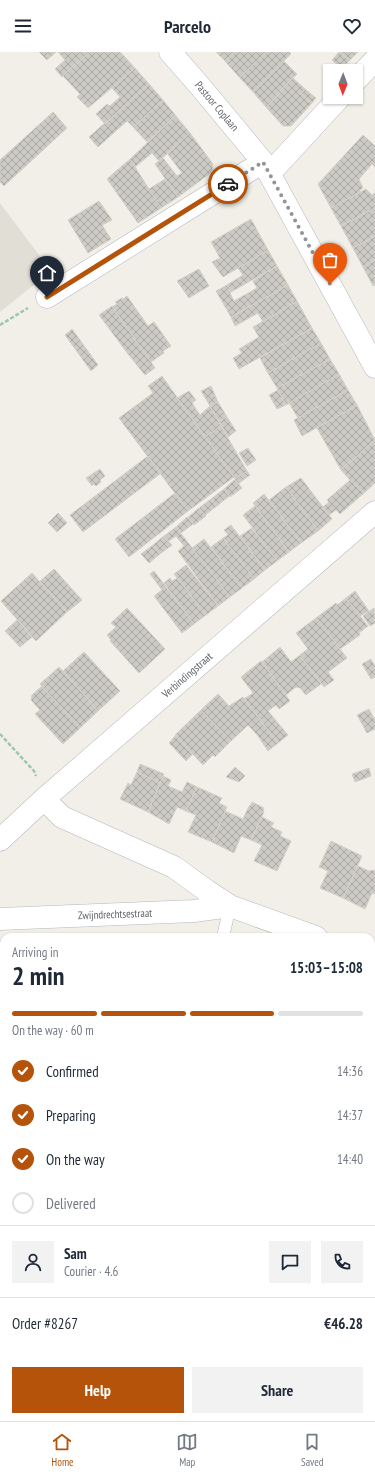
<!DOCTYPE html>
<meta charset="utf-8">
<style>
:root{--surface:#fff;--page:#f2f2f3;--text:#1f2937;--muted:#747a83;--line:#e0e1e3;--accent:#b45309}
body{margin:0;font-family:"PT Sans Narrow",sans-serif;background:var(--page);color:var(--text);height:100vh;display:flex;flex-direction:column;font-size:15px;white-space:nowrap}
*{box-sizing:border-box;margin:0}
p{font-size:13px;color:var(--muted)}
.icon{flex:none;width:22px;height:22px;fill:none;stroke:currentColor;stroke-width:2;stroke-linecap:round;stroke-linejoin:round}
.map{position:relative;flex:1;overflow:hidden}
.sheet{position:absolute;left:0px;top:881px;width:375px;height:488px;display:flex;flex-direction:column;background:var(--surface);border-radius:12px 12px 0 0;box-shadow:0 1px 3px #0004}
.sheet>*{flex:none}
.needle{width:26px;rotate:181deg}
.buttons{position:absolute;left:323px;top:12px;display:grid;gap:8px}
.buttons a{display:grid;place-items:center;width:40px;height:40px;border-radius:0px;background:var(--surface);box-shadow:0 1px 3px #0004;font-size:20px}
.pin{position:absolute;display:grid;place-items:center;width:34px;height:34px;color:#fff;margin:-41px -17px;border-radius:50% 50% 50% 0;rotate:-45deg;box-shadow:0 0 4px #0007}
.pin .icon{rotate:45deg}
.courier{position:absolute;display:grid;place-items:center;width:40px;height:40px;margin:-20px;border:3px solid #b45309;border-radius:50%;background:#fff;color:#222;box-shadow:0 1px 5px #0007}
.summary em{font-style:normal;font-weight:700}
.summary div{display:flex;flex-direction:column-reverse}
.summary{display:flex;align-items:center;justify-content:space-between;height:68px;padding:0 12px}
h1{font-size:26px;font-weight:700;line-height:30px}
.bar{display:grid;grid-template-columns:repeat(4,1fr);gap:6px 4px;align-content:center;height:48px;padding:0 12px}
.bar i{height:5px;border-radius:3px;background:var(--line)}
.bar .current{background:var(--accent)}
.bar p{grid-column:span 4}
.line{display:flex;align-items:center;gap:10px;padding:0 12px;border-top:1px solid var(--line)}
.line div{flex:1}
.round{display:grid;place-items:center;flex:none;width:42px;height:42px;border-radius:0px;background:var(--page)}
ol{padding:0 12px;list-style:none}
li{display:flex;align-items:center;gap:12px;height:44px}
li p{margin-inline-start:auto}
li .icon{padding:4px;border-radius:50%;background:var(--accent);color:#fff;stroke-width:4}
li:last-child{color:var(--muted)}
li i{width:22px;height:22px;border:2px solid var(--line);border-radius:50%}
.action{display:flex;gap:8px;margin-top:auto;padding:8px 12px}
.action a{flex:1;height:46px;border-radius:0px;background:var(--accent);color:#fff;font-size:16px;font-weight:700;line-height:46px;text-align:center}
.action a+a{background:var(--page);color:var(--text)}
header{display:flex;justify-content:space-between;align-items:center;height:52px;padding:0 12px;background:var(--surface);font-size:18px;font-weight:700}
.menu{display:flex;justify-content:space-around;align-items:center;height:56px;border-top:1px solid var(--line);background:var(--surface);font-size:11px;color:var(--muted)}
.menu a{display:grid;justify-items:center;gap:2px}
.menu .current{color:var(--accent)}
.map>svg:first-child{display:block}
</style>
<header><svg class="icon" aria-label="menu" viewBox="0 0 24 24"><path d="M4 6h16M4 12h16M4 18h16"/></svg>Parcelo<svg class="icon" aria-label="heart" viewBox="0 0 24 24"><path d="M12 20l-8-8c-3-5 5-10 8-4 3-6 11-1 8 4z"/></svg></header>
<div class="map">
<svg width="375" height="1369" viewBox="0 0 375 1369">
<defs>
<pattern id="building-cross-hatch" width="8" height="8" patternUnits="userSpaceOnUse"><rect width="8" height="8" fill="#cccac5"/><path d="M0 0l8 8M0 8l8-8" fill="none" stroke="#a9a8a4"/></pattern>
</defs>
<rect width="100%" height="100%" fill="#f1efe8"/>
<path fill="#e1ded6" d="M 0,151 L 51,219 L 0,260 Z"/>
<path fill="url(#building-cross-hatch)" stroke="#d6d1c6" d="M 39,0 L 56,0 L 47,8 Z
M 58,0 L 89,0 L 62,25 L 55,17 L 65,8 Z
M 89,0 L 120,0 L 135,16 L 88,56 L 77,45 L 80,42 L 63,24 Z
M 216,0 L 235,0 L 225,9 Z
M 235,0 L 267,0 L 239,25 L 225,9 Z
M 267,0 L 289,0 L 291,2 L 253,40 L 239,25 Z
M 339,0 L 350,8 L 342,17 L 332,8 Z
M 340,0 L 358,0 L 350,8 Z
M 284,9 L 297,22 L 266,55 L 253,40 Z
M 135,16 L 149,32 L 105,72 L 96,62 L 107,52 L 110,54 L 120,45 L 112,36 Z
M 293,26 L 305,37 L 301,42 L 312,51 L 291,74 L 283,74 L 266,55 Z
M 149,32 L 163,48 L 133,75 L 127,69 L 98,95 L 89,85 Z
M 305,37 L 316,46 L 312,51 L 301,42 Z
M 163,48 L 176,64 L 147,90 L 133,75 Z
M 53,60 L 67,76 L 4,134 L 0,130 L 0,108 Z
M 176,64 L 190,81 L 159,109 L 152,101 L 135,115 L 130,107 Z
M 190,81 L 213,112 L 212,120 L 178,145 L 155,112 L 163,106 L 177,124 L 182,121 L 167,101 Z
M 363,83 L 375,94 L 375,115 L 372,112 L 359,127 L 363,136 L 360,138 L 360,140 L 331,156 L 318,132 Z
M 130,107 L 161,156 L 138,171 L 107,127 Z
M 165,127 L 178,145 L 161,156 L 149,137 Z
M 366,137 L 372,143 L 375,141 L 375,156 L 341,174 L 331,156 Z
M 99,149 L 112,168 L 102,173 L 111,187 L 88,201 L 68,168 Z
M 375,156 L 375,184 L 353,196 L 341,174 Z
M 251,167 L 268,198 L 223,225 L 212,210 L 220,206 L 211,190 Z
M 375,184 L 375,208 L 363,215 L 353,196 Z
M 268,198 L 277,214 L 231,240 L 227,233 L 243,223 L 238,216 Z
M 375,208 L 375,233 L 373,234 L 363,215 Z
M 277,214 L 288,233 L 231,265 L 216,239 L 227,233 L 231,240 L 230,241 L 234,249 L 257,236 L 253,229 Z
M 199,217 L 209,234 L 189,246 L 177,229 Z
M 288,233 L 297,249 L 263,270 L 258,261 L 235,274 L 231,265 Z
M 127,244 L 148,274 L 154,270 L 171,294 L 163,299 L 164,301 L 151,310 L 112,255 L 117,252 L 115,250 L 122,246 L 123,247 Z
M 297,249 L 312,276 L 239,317 L 233,306 L 242,301 L 239,297 L 259,285 L 253,275 Z
M 112,254 L 155,316 L 145,323 L 128,302 L 99,263 Z
M 312,276 L 321,291 L 268,321 L 260,306 Z
M 72,277 L 98,313 L 91,319 L 65,283 Z
M 321,291 L 330,307 L 277,336 L 268,321 Z
M 330,307 L 339,322 L 286,353 L 277,336 Z
M 339,322 L 348,338 L 298,366 L 289,351 Z
M 162,324 L 234,425 L 188,459 L 119,366 L 153,341 L 148,334 Z
M 211,334 L 218,350 L 210,354 L 201,339 Z
M 278,338 L 286,353 L 277,357 L 269,343 Z
M 348,338 L 357,353 L 302,384 L 294,368 Z
M 189,339 L 196,348 L 192,351 L 200,363 L 210,354 L 221,374 L 205,385 L 177,346 Z
M 218,350 L 227,365 L 219,369 L 210,354 Z
M 357,353 L 375,388 L 341,418 L 317,376 Z
M 227,365 L 236,379 L 228,385 L 219,369 Z
M 221,374 L 247,419 L 235,427 L 205,385 Z
M 375,388 L 375,431 L 364,441 L 350,428 L 341,418 Z
M 248,396 L 256,408 L 247,414 L 239,401 Z
M 148,404 L 161,421 L 83,480 L 70,463 Z
M 100,417 L 105,424 L 100,428 L 101,430 L 96,434 L 94,432 L 92,434 L 86,426 Z
M 247,419 L 250,423 L 238,432 L 235,427 Z
M 301,426 L 332,467 L 318,479 L 286,435 Z
M 235,427 L 242,436 L 230,445 L 224,437 Z
M 350,428 L 364,441 L 340,462 L 336,458 L 329,463 L 323,455 L 329,450 L 327,448 Z
M 286,435 L 318,479 L 301,491 L 269,448 Z
M 224,437 L 229,444 L 217,454 L 211,447 Z
M 175,441 L 188,459 L 129,505 L 115,487 Z
M 264,442 L 301,491 L 289,500 L 253,451 Z
M 211,447 L 217,454 L 205,463 L 199,456 Z
M 255,454 L 289,500 L 277,509 L 243,463 Z
M 199,456 L 206,464 L 194,473 L 188,465 Z
M 58,461 L 67,471 L 57,480 L 48,471 Z
M 187,465 L 193,472 L 181,481 L 176,475 Z
M 231,473 L 265,518 L 254,527 L 223,486 L 228,483 L 224,478 Z
M 176,475 L 230,545 L 218,554 L 178,499 L 184,494 L 176,484 L 169,489 L 164,484 Z
M 252,476 L 277,509 L 265,518 L 240,484 Z
M 164,484 L 172,493 L 160,502 L 153,493 Z
M 223,486 L 254,527 L 242,536 L 211,495 Z
M 204,487 L 242,536 L 230,545 L 192,496 Z
M 153,493 L 160,502 L 149,511 L 141,502 Z
M 186,513 L 218,554 L 206,563 L 174,522 Z
M 54,517 L 82,548 L 67,560 L 40,529 Z
M 154,519 L 194,572 L 182,581 L 154,544 L 162,538 L 150,522 Z
M 32,521 L 67,560 L 36,589 L 1,549 Z
M 170,526 L 172,529 L 178,526 L 206,563 L 194,572 L 164,531 Z
M 355,539 L 369,559 L 360,564 L 346,546 Z
M 346,546 L 368,574 L 359,581 L 360,583 L 340,597 L 316,566 L 336,551 L 337,553 Z
M 127,556 L 165,597 L 139,621 L 110,589 L 111,588 L 107,583 L 116,575 L 111,571 Z
M 374,556 L 375,571 L 370,574 L 363,564 Z
M 316,566 L 347,606 L 328,620 L 334,628 L 324,635 L 300,603 L 308,597 L 296,581 Z
M 17,568 L 32,585 L 20,595 L 5,579 Z
M 280,595 L 291,610 L 300,603 L 321,632 L 306,643 L 300,636 L 296,635 L 286,643 L 262,610 Z
M 84,600 L 120,639 L 98,659 L 63,619 Z
M 371,607 L 375,614 L 375,625 L 371,627 L 362,612 Z
M 261,609 L 290,649 L 279,657 L 276,653 L 268,659 L 288,683 L 278,691 L 244,647 L 253,641 L 241,625 Z
M 59,615 L 98,659 L 80,676 L 40,632 Z
M 42,634 L 80,676 L 63,692 L 35,662 L 40,658 L 31,648 L 32,643 Z
M 218,642 L 229,654 L 243,645 L 278,691 L 268,699 L 258,684 L 248,673 L 231,689 L 201,658 Z
M 369,657 L 375,668 L 375,677 L 367,681 L 357,663 Z
M 201,658 L 231,689 L 215,705 L 213,703 L 203,713 L 175,683 Z
M 176,683 L 193,702 L 186,709 L 169,691 Z
M 140,712 L 164,722 L 160,731 L 137,720 Z
M 235,715 L 245,724 L 239,730 L 226,725 Z
M 369,716 L 371,724 L 355,730 L 352,722 Z
M 137,720 L 160,731 L 148,760 L 120,747 L 128,731 L 131,733 Z
M 163,724 L 171,728 L 168,734 L 182,740 L 187,730 L 197,735 L 186,759 L 177,755 L 169,772 L 148,760 Z
M 197,735 L 222,746 L 219,751 L 227,755 L 212,790 L 188,780 L 196,763 L 186,759 Z
M 252,750 L 264,756 L 263,759 L 264,760 L 251,788 L 241,784 L 234,801 L 212,790 L 225,759 L 243,767 L 249,754 L 250,754 Z
M 262,765 L 274,771 L 271,775 L 282,780 L 280,784 L 291,789 L 277,819 L 254,809 L 262,793 L 251,788 Z
M 331,789 L 362,804 L 343,846 L 320,836 L 328,819 L 319,815 Z
M 358,814 L 369,819 L 375,818 L 375,842 L 372,841 L 365,857 L 343,846 Z
M 4,1039 L 4,1231 L 0,1230 L 0,1091 Z
M 0,1230 L 4,1231 L 4,1365 L 104,1365 L 104,1369 L 0,1369 Z"/>
<g fill="none" stroke-linecap="round" stroke-linejoin="round">
<g stroke="#b5b8bc" stroke-width="13">
<path id="service" d="M 223,885 L 230,854
M 371,982 L 375,983
M 371,1290 L 375,1291
M 124,1369 L 125,1365"/>
</g>
<g stroke="#b5b8bc" stroke-width="23">
<path id="minor" d="M 356,28 L 375,8
M 270,121 L 340,45
M 47,245 L 263,110
M 44,747 L 62,765 L 174,815 L 207,839 L 230,854 L 316,885
M 0,788 L 44,747 L 375,460
M 0,867 L 194,859 L 230,854
M 371,908 L 375,910"/>
</g>
<g stroke="#b5b8bc" stroke-width="23">
<path id="tertiary" d="M 170,0 L 199,33 L 263,110 L 375,315"/>
</g>
<path stroke="#9cc7a9" stroke-width="2.5" stroke-dasharray="4 2" stroke-linecap="butt" d="M 0,273 L 28,256
M 0,682 L 34,719 L 36,724"/>
<use href="#service" stroke="#fff" stroke-width="12"/>
<use href="#minor" stroke="#fff" stroke-width="22"/>
<use href="#tertiary" stroke="#fff" stroke-width="22"/>
</g>
<g fill="none" stroke-linecap="round" stroke-linejoin="round">
<path stroke="#929495" stroke-width="4" stroke-dasharray="0 7.2" d="M 228,132 L 263,110 L 330,232"/>
<path stroke="#b45309" stroke-width="5" d="M 47,245 L 228,132"/>
</g>
<g text-anchor="middle" dominant-baseline="central" stroke-width="4" stroke-linejoin="round" paint-order="stroke">
<g font-size="11" fill="#5f6368" stroke="#fff">
<text transform="translate(217 54) rotate(50)">Pastoor Coplaan</text>
<text transform="translate(187 623) rotate(-41)">Verbindingstraat</text>
<text transform="translate(115 862) rotate(-2)">Zwijndrechtsestraat</text>
</g>
</g>
</svg>
<div class="buttons">
<a><svg class="needle" viewBox="-14 -14 28 28"><path d="M0-13l5 13h-10z" fill="#e53935"/><path d="M0 13l5-13h-10z" fill="#747a83"/></svg></a>
</div>
<div class="pin" style="left:330px;top:232px;background:#ea580c"><svg class="icon" aria-label="bag" viewBox="0 0 24 24"><path d="M5 8h14l-1 12H6zM9 8a3 3 0 0 1 6 0"/></svg></div>
<div class="pin" style="left:47px;top:245px;background:#1f2937"><svg class="icon" aria-label="home" viewBox="0 0 24 24"><path d="M3 11l9-7 9 7M6 9v11h12V9"/></svg></div>
<div class="courier" style="left:228px;top:132px"><svg class="icon" aria-label="car" viewBox="0 0 24 24"><path d="M5 17H2v-5l4-1 3-4h7l3 4 3 1v5h-3M9 17h6M6 11h13"/><circle cx="7" cy="17" r="2"/><circle cx="17" cy="17" r="2"/></svg></div>
<section class="sheet">
<div class="summary"><div><h1>2 min</h1><p>Arriving in</p></div><em>15:03–15:08</em></div>
<div class="bar"><i class="current"></i><i class="current"></i><i class="current"></i><i></i><p>On the way · 60 m</p></div>
<ol>
<li><svg class="icon" aria-label="check" viewBox="0 0 24 24"><path d="M5 12l5 5 9-10"/></svg>Confirmed<p>14:36</p></li>
<li><svg class="icon" aria-label="check" viewBox="0 0 24 24"><path d="M5 12l5 5 9-10"/></svg>Preparing<p>14:37</p></li>
<li><svg class="icon" aria-label="check" viewBox="0 0 24 24"><path d="M5 12l5 5 9-10"/></svg>On the way<p>14:40</p></li>
<li><i></i>Delivered</li>
</ol>
<div class="line" style="height:72px"><a class="round"><svg class="icon" aria-label="person" viewBox="0 0 24 24"><circle cx="12" cy="8" r="4"/><path d="M4 21q1-7 8-7t8 7"/></svg></a><div><b>Sam</b><p>Courier · 4.6</p></div><a class="round"><svg class="icon" aria-label="chat" viewBox="0 0 24 24"><path d="M4 5h16v11H9l-5 4z"/></svg></a><a class="round"><svg class="icon" aria-label="phone" viewBox="0 0 24 24"><path d="M5 4h4l2 5-3 2q2 4 5 5l2-3 5 2v4C11 20 4 13 5 4z"/></svg></a></div>
<div class="line" style="height:52px"><div>Order #8267</div><b>€46.28</b></div>
<div class="action"><a>Help</a><a>Share</a></div>
</section>
</div>
<nav class="menu">
<a class="current"><svg class="icon" aria-label="home" viewBox="0 0 24 24"><path d="M3 11l9-7 9 7M6 9v11h12V9"/></svg>Home</a>
<a><svg class="icon" aria-label="map" viewBox="0 0 24 24"><path d="M3 6l6-2 6 2 6-2v14l-6 2-6-2-6 2zM9 4v14M15 6v14"/></svg>Map</a>
<a><svg class="icon" aria-label="saved" viewBox="0 0 24 24"><path d="M7 4h10v16l-5-4-5 4z"/></svg>Saved</a>
</nav>
